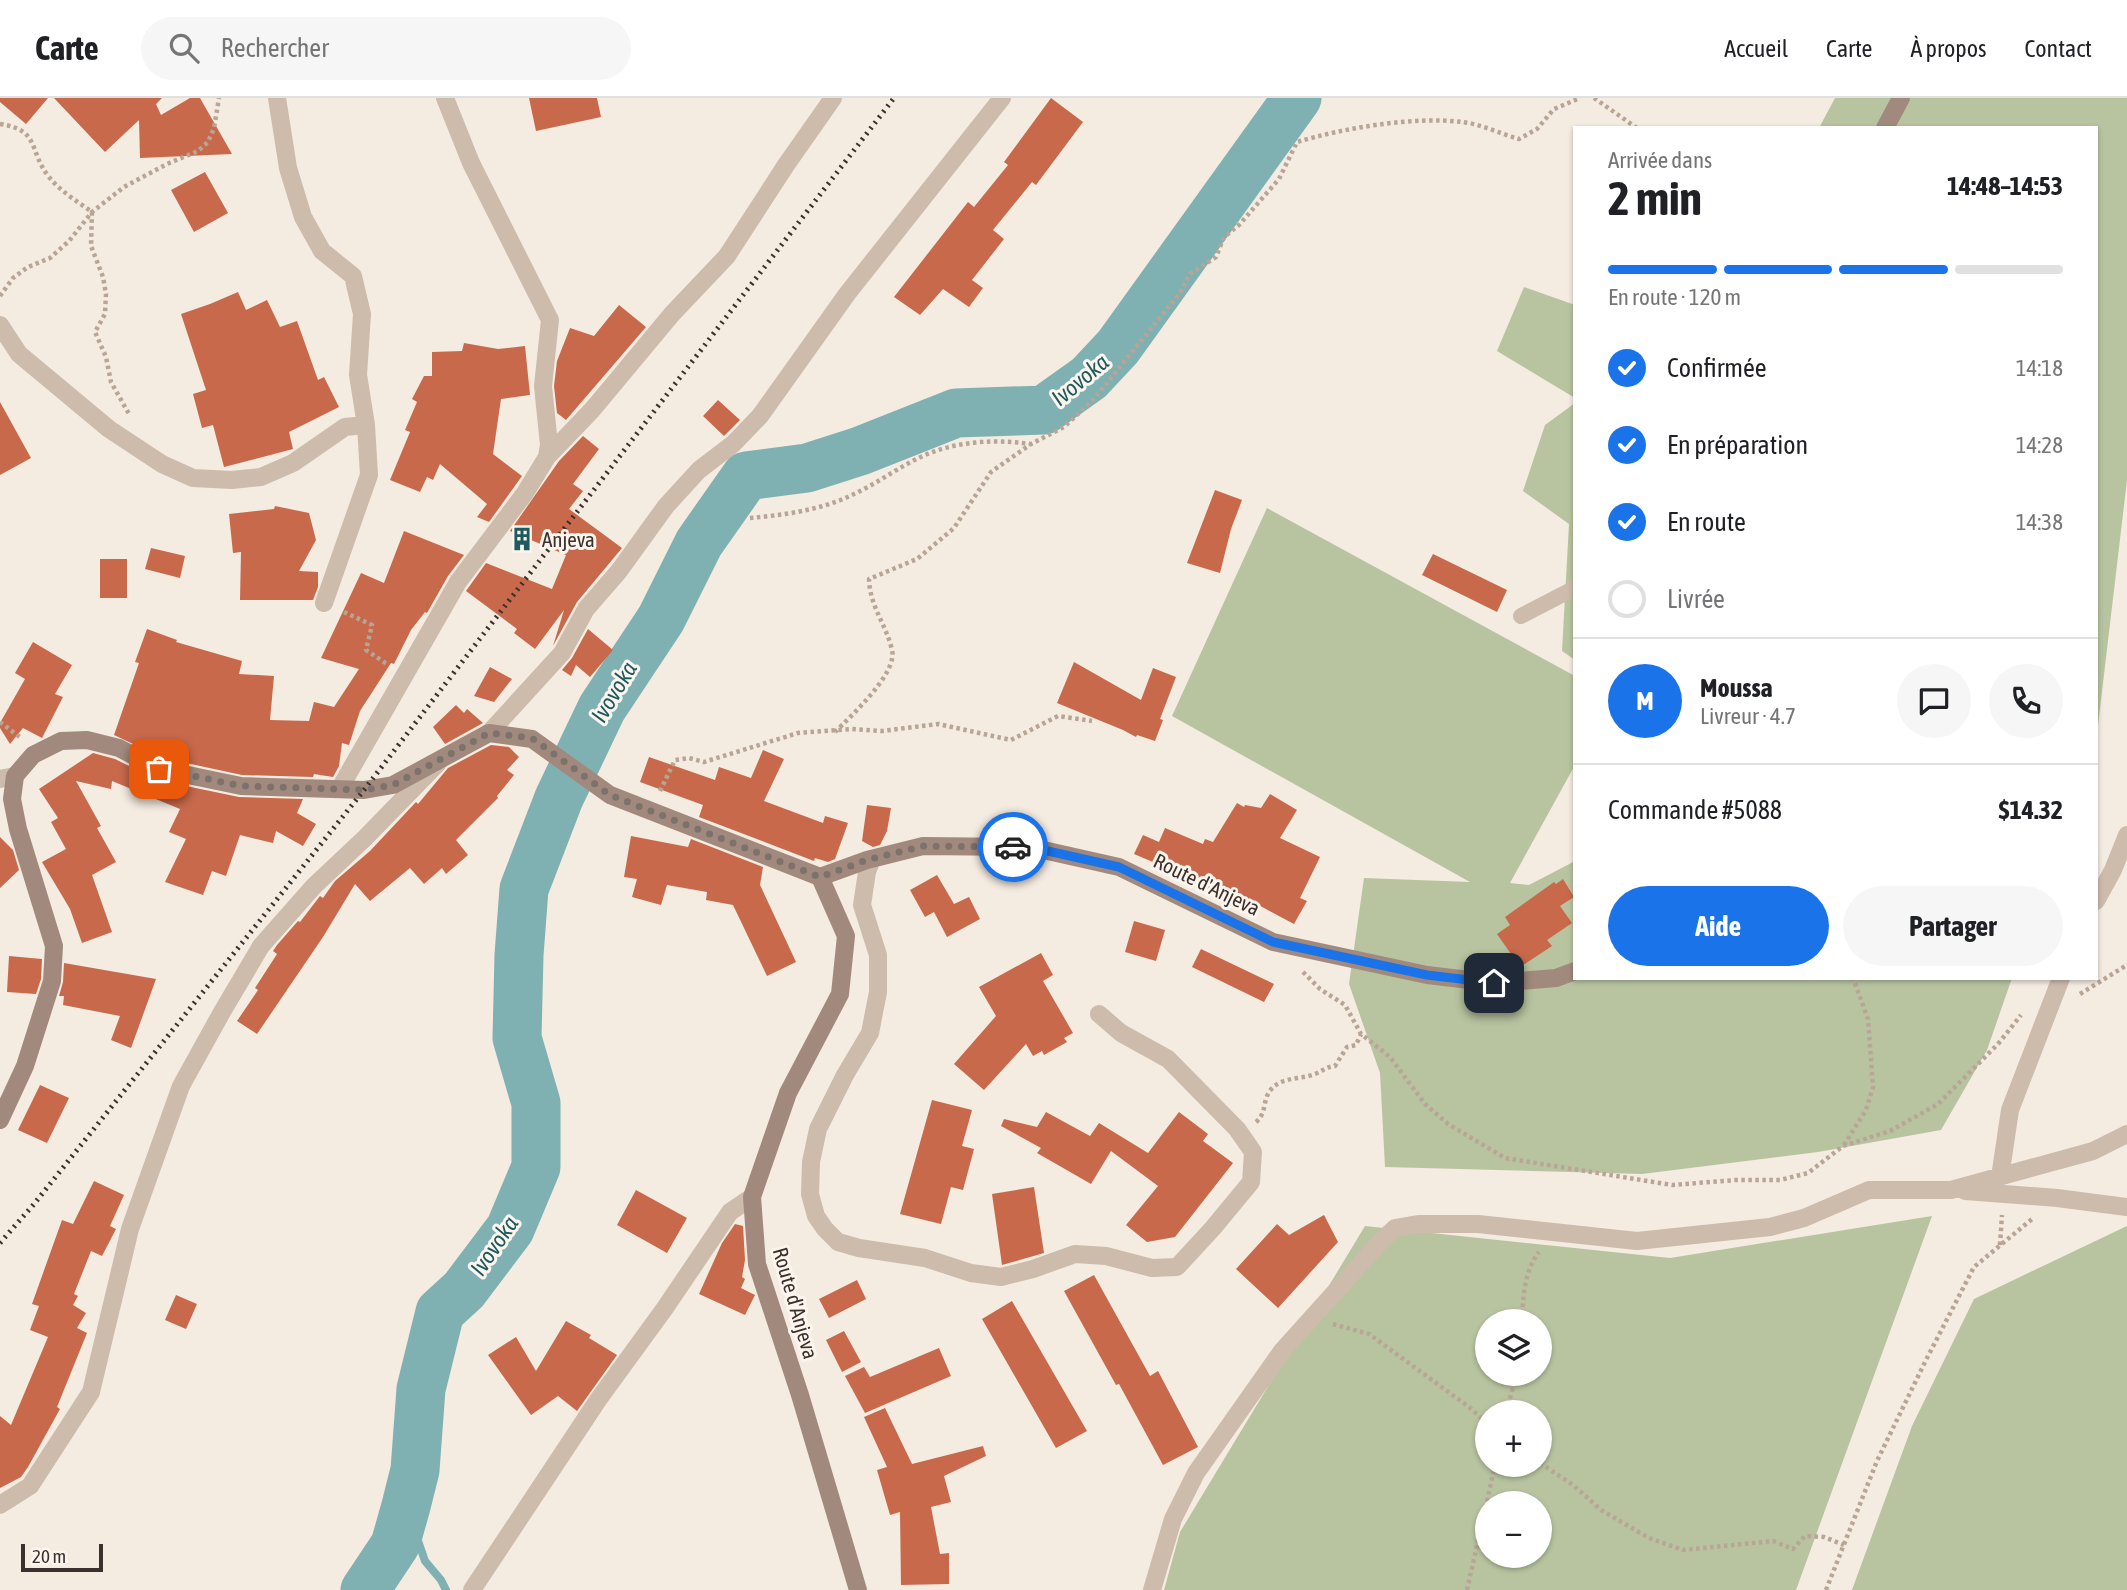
<!DOCTYPE html>
<html lang="fr">
<meta charset="utf-8">
<style>
:root{--surface:#fff;--page:#f6f6f6;--text:#202124;--muted:#757577;--line:#e0e0e0;--accent:#1a73e8}
body{margin:0;font-family:"Asap Condensed",sans-serif;background:var(--page);color:var(--text);height:100vh;display:flex;flex-direction:column;font-size:26px;white-space:nowrap}
*{box-sizing:border-box;margin:0}
p{font-size:23px;color:var(--muted)}
.icon{flex:none;width:38px;height:38px;fill:none;stroke:currentColor;stroke-width:2;stroke-linecap:round;stroke-linejoin:round}
.map{position:relative;flex:1;overflow:hidden}
.sheet{position:absolute;left:1573px;top:28px;width:525px;height:854px;display:flex;flex-direction:column;background:var(--surface);border-radius:0px;box-shadow:0 2px 5px #0004}
.sheet>*{flex:none}
.fabs{position:absolute;left:1475px;top:1211px;display:grid;gap:14px}
.fabs a{display:grid;place-items:center;width:77px;height:77px;border-radius:50%;background:var(--surface);box-shadow:0 2px 5px #0004;font-size:35px}
.scale{position:absolute;left:21px;bottom:18px;width:82px;box-sizing:border-box;padding-left:7px;border:4px solid #3b302b;border-top:0;font-size:19px;line-height:24px;white-space:nowrap;color:#3b302b;-webkit-text-stroke:5px #fbf5ee;paint-order:stroke}
.pin{position:absolute;display:grid;place-items:center;width:60px;height:60px;color:#fff;margin:-30px;border-radius:14px;box-shadow:0 4px 10px #0006}
.courier{position:absolute;display:grid;place-items:center;width:70px;height:70px;margin:-35px;border:5px solid #1a73e8;border-radius:50%;background:#fff;color:#222;box-shadow:0 2px 9px #0007}
.summary em{font-style:normal;font-weight:700}
.summary div{display:flex;flex-direction:column-reverse}
.summary{display:flex;align-items:center;justify-content:space-between;height:119px;padding:0 35px}
h1{font-size:46px;font-weight:700;line-height:52px}
.bar{display:grid;grid-template-columns:repeat(4,1fr);gap:10px 7px;align-content:center;height:84px;padding:0 35px}
.bar i{height:9px;border-radius:5px;background:var(--line)}
.bar .current{background:var(--accent)}
.bar p{grid-column:span 4}
.line{display:flex;align-items:center;gap:18px;padding:0 35px;border-top:2px solid var(--line)}
.line div{flex:1}
.round{display:grid;place-items:center;flex:none;width:74px;height:74px;border-radius:37px;background:var(--page)}
ol{padding:0 35px;list-style:none}
li{display:flex;align-items:center;gap:21px;height:77px}
li p{margin-inline-start:auto}
li .icon{padding:7px;border-radius:50%;background:var(--accent);color:#fff;stroke-width:4}
li:last-child{color:var(--muted)}
li i{width:38px;height:38px;border:4px solid var(--line);border-radius:50%}
.action{display:flex;gap:14px;margin-top:auto;padding:14px 35px}
.action a{flex:1;height:80px;border-radius:42px;background:var(--accent);color:#fff;font-size:28px;font-weight:700;line-height:80px;text-align:center}
.action a+a{background:var(--page);color:var(--text)}
header{display:flex;align-items:center;gap:42px;box-sizing:border-box;height:98px;padding:0 35px;background:var(--surface);border-bottom:2px solid var(--line)}
header strong{font-size:33px}
nav{display:flex;gap:38px;margin-inline-start:auto;font-size:24px}
.search{width:490px;height:63px;background:var(--page);display:flex;align-items:center;gap:18px;box-sizing:border-box;padding:0 24px;border-radius:38px;color:var(--muted);font-size:26px}
.map>svg:first-child{display:block}
</style>
<header>
<strong>Carte</strong>
<div class="search"><svg class="icon" aria-label="search" viewBox="0 0 24 24"><circle cx="10" cy="10" r="6"/><path d="M15 15l6 6"/></svg>Rechercher</div>
<nav><a>Accueil</a><a>Carte</a><a>À propos</a><a>Contact</a></nav>
</header>
<div class="map">
<svg width="2127" height="1492" viewBox="0 0 2127 1492">
<rect width="100%" height="100%" fill="#f4ebe1"/>
<path fill="#b8c4a0" fill-rule="evenodd" d="M 1835,0 L 2127,0 L 2127,382 L 2097,636 L 2096,30 L 1819,30 Z
M 1524,189 L 1575,207 L 1575,300 L 1497,253 Z
M 1575,305 L 1575,562 L 1562,553 L 1569,426 L 1523,393 L 1545,327 Z
M 1267,410 L 1575,578 L 1575,667 L 1510,785 L 1529,787 L 1575,763 L 1575,880 L 2012,880 L 1987,952 L 1941,1032 L 1818,1054 L 1642,1076 L 1385,1069 L 1380,975 L 1349,886 L 1364,780 L 1470,784 L 1172,618 Z
M 1932,1118 L 1796,1492 L 1164,1492 L 1180,1434 L 1365,1128 L 1670,1160 ZM 1488,1223 L 1540,1223 L 1540,1276 L 1488,1276 ZM 1488,1314 L 1540,1314 L 1540,1367 L 1488,1367 ZM 1488,1405 L 1540,1405 L 1540,1458 L 1488,1458 Z
M 2127,1128 L 2127,1492 L 1852,1492 L 1912,1328 L 1974,1201 Z"/>
<g fill="none" stroke-linecap="round" stroke-linejoin="round">
<path stroke="#7fb0b2" stroke-width="8" d="M 406,1408 L 425,1463 L 441,1482 L 446,1492"/>
<path stroke="#7fb0b2" stroke-width="49" d="M 365,1492 L 395,1447 L 406,1408 L 415,1372 L 421,1291 L 440,1214 L 464,1192 L 510,1131 L 536,1069 L 536,1005 L 517,940 L 519,857 L 524,791 L 559,700 L 602,610 L 661,521 L 699,445 L 746,378 L 807,370 L 860,353 L 956,315 L 1044,312 L 1089,280 L 1118,249 L 1297,0"/>
</g>
<path fill="#c8694b" d="M 0,0 L 48,0 L 26,26 L 0,4 Z
M 54,0 L 162,0 L 156,6 L 161,17 L 190,0 L 200,0 L 232,56 L 140,60 L 139,22 L 105,54 Z
M 529,0 L 597,0 L 601,19 L 536,33 Z
M 1051,0 L 1083,24 L 1036,87 L 1032,84 L 993,132 L 1004,141 L 972,182 L 983,190 L 969,209 L 943,191 L 920,217 L 894,199 L 968,104 L 974,109 L 1008,67 L 1004,64 Z
M 205,74 L 228,115 L 194,134 L 171,92 Z
M 238,194 L 246,212 L 267,202 L 280,229 L 297,223 L 318,282 L 324,279 L 339,309 L 289,334 L 293,351 L 224,369 L 213,327 L 202,330 L 193,296 L 206,292 L 181,216 L 210,206 Z
M 619,207 L 646,229 L 566,322 L 557,315 L 554,288 L 557,263 L 570,230 L 594,238 Z
M 464,245 L 498,251 L 525,248 L 530,297 L 501,301 L 493,356 L 522,378 L 489,424 L 477,419 L 487,406 L 440,366 L 433,382 L 427,379 L 420,394 L 390,382 L 410,334 L 405,332 L 417,304 L 412,301 L 424,278 L 432,278 L 432,254 L 462,253 Z
M 718,302 L 740,322 L 724,338 L 703,318 Z
M 0,304 L 31,360 L 0,377 Z
M 583,338 L 599,351 L 573,386 L 583,393 L 569,411 L 622,450 L 577,504 L 553,548 L 564,512 L 535,551 L 514,535 L 517,531 L 466,493 L 486,465 L 552,491 L 566,457 L 510,433 L 559,363 Z
M 1215,392 L 1242,402 L 1231,431 L 1220,475 L 1187,465 Z
M 275,408 L 309,415 L 316,442 L 299,473 L 318,474 L 318,489 L 313,502 L 240,502 L 241,454 L 233,455 L 229,416 L 274,411 Z
M 404,433 L 464,457 L 448,478 L 427,515 L 425,514 L 411,532 L 394,566 L 391,565 L 360,613 L 349,647 L 342,645 L 339,668 L 333,679 L 314,676 L 313,679 L 242,677 L 163,660 L 114,637 L 139,565 L 135,564 L 147,531 L 177,542 L 176,544 L 242,563 L 239,576 L 274,578 L 270,622 L 309,623 L 314,604 L 334,609 L 359,571 L 321,560 L 361,475 L 384,485 Z
M 151,450 L 185,458 L 180,480 L 145,471 Z
M 1433,456 L 1507,492 L 1497,514 L 1422,477 Z
M 100,461 L 127,461 L 127,500 L 100,500 Z
M 588,531 L 613,552 L 590,579 L 576,567 L 571,578 L 562,572 L 572,560 Z
M 33,544 L 72,567 L 55,596 L 63,599 L 42,640 L 23,630 L 10,646 L 0,630 L 0,625 L 25,581 L 15,575 Z
M 1074,564 L 1141,602 L 1153,570 L 1176,579 L 1160,621 L 1163,622 L 1155,643 L 1137,637 L 1136,639 L 1123,632 L 1057,605 Z
M 490,569 L 512,581 L 494,604 L 474,598 Z
M 456,607 L 464,615 L 467,611 L 483,625 L 445,646 L 433,629 Z
M 491,647 L 509,649 L 519,659 L 507,672 L 514,677 L 497,698 L 498,700 L 456,742 L 468,757 L 446,776 L 442,770 L 424,786 L 410,770 L 370,803 L 355,786 L 323,839 L 257,936 L 237,923 L 258,892 L 255,890 L 277,856 L 273,853 L 277,847 L 298,823 L 300,824 L 320,798 L 323,800 L 335,783 L 370,753 L 416,704 L 418,706 L 448,670 Z
M 763,652 L 784,661 L 764,703 L 823,725 L 825,718 L 848,725 L 835,761 L 828,764 L 815,760 L 814,763 L 699,719 L 703,707 L 640,684 L 649,659 L 715,682 L 719,669 L 751,680 Z
M 93,655 L 115,661 L 157,682 L 239,699 L 303,701 L 297,715 L 316,726 L 303,748 L 276,733 L 273,745 L 240,737 L 226,778 L 212,773 L 203,797 L 165,784 L 186,741 L 169,734 L 180,711 L 112,683 L 111,691 L 76,683 L 101,728 L 97,730 L 116,764 L 92,777 L 112,834 L 82,845 L 70,811 L 42,764 L 66,751 L 51,724 L 58,720 L 39,691 Z
M 1270,696 L 1297,712 L 1280,740 L 1320,759 L 1300,800 L 1307,803 L 1294,826 L 1223,788 L 1220,796 L 1189,784 L 1191,780 L 1134,756 L 1143,737 L 1159,744 L 1165,730 L 1203,746 L 1205,741 L 1213,744 L 1237,705 L 1244,709 L 1245,707 L 1261,710 Z
M 867,707 L 891,710 L 887,733 L 880,747 L 873,749 L 862,743 Z
M 631,738 L 688,749 L 691,741 L 763,769 L 760,787 L 796,864 L 767,878 L 733,807 L 706,802 L 707,794 L 667,787 L 661,807 L 632,799 L 637,781 L 624,779 Z
M 0,739 L 13,752 L 19,772 L 0,790 Z
M 937,777 L 954,806 L 969,799 L 980,821 L 947,839 L 934,814 L 925,819 L 910,792 Z
M 1563,781 L 1574,799 L 1560,808 L 1572,825 L 1547,842 L 1552,848 L 1520,869 L 1497,836 L 1510,827 L 1505,819 L 1554,784 L 1556,786 Z
M 1134,823 L 1165,832 L 1156,863 L 1125,854 Z
M 1201,851 L 1274,886 L 1264,904 L 1192,869 Z
M 1041,855 L 1053,877 L 1043,883 L 1073,935 L 1064,940 L 1067,944 L 1044,957 L 1042,953 L 1033,958 L 1026,946 L 984,992 L 954,966 L 996,918 L 979,889 Z
M 9,858 L 42,861 L 41,881 L 36,896 L 7,894 Z
M 64,865 L 156,881 L 131,950 L 111,942 L 120,918 L 63,907 L 64,898 L 59,898 L 63,884 Z
M 40,987 L 69,1000 L 47,1045 L 18,1032 Z
M 932,1002 L 972,1012 L 962,1048 L 974,1051 L 963,1092 L 951,1089 L 941,1126 L 900,1116 Z
M 1046,1014 L 1090,1038 L 1099,1025 L 1148,1055 L 1179,1014 L 1208,1036 L 1203,1043 L 1233,1065 L 1175,1139 L 1147,1144 L 1126,1127 L 1158,1088 L 1111,1053 L 1091,1086 L 1037,1055 L 1041,1050 L 1001,1028 L 1004,1021 L 1037,1029 Z
M 94,1083 L 124,1097 L 110,1128 L 116,1131 L 102,1158 L 91,1153 L 74,1196 L 78,1198 L 73,1207 L 86,1215 L 77,1230 L 87,1235 L 57,1309 L 60,1311 L 28,1369 L 21,1379 L 0,1390 L 0,1318 L 11,1327 L 48,1239 L 30,1232 L 39,1208 L 32,1206 L 62,1122 L 73,1126 Z
M 1034,1089 L 1044,1155 L 1002,1167 L 992,1096 Z
M 636,1092 L 687,1120 L 667,1155 L 617,1127 Z
M 1324,1117 L 1338,1144 L 1278,1210 L 1236,1171 L 1277,1126 L 1289,1137 Z
M 735,1126 L 743,1128 L 745,1162 L 742,1179 L 745,1181 L 741,1190 L 755,1197 L 745,1217 L 699,1196 L 722,1145 Z
M 1094,1177 L 1150,1278 L 1158,1273 L 1198,1349 L 1163,1367 L 1119,1286 L 1116,1287 L 1064,1193 Z
M 857,1182 L 866,1201 L 829,1220 L 819,1201 Z
M 176,1197 L 197,1206 L 186,1231 L 165,1222 Z
M 1012,1203 L 1087,1333 L 1056,1350 L 982,1221 Z
M 566,1223 L 591,1237 L 589,1240 L 617,1257 L 577,1313 L 558,1298 L 531,1317 L 488,1257 L 516,1239 L 536,1273 Z
M 844,1233 L 861,1264 L 842,1274 L 826,1242 Z
M 939,1250 L 951,1278 L 865,1315 L 845,1278 L 864,1269 L 870,1279 Z
M 885,1310 L 912,1366 L 983,1348 L 986,1358 L 944,1378 L 951,1404 L 931,1409 L 940,1456 L 949,1455 L 949,1486 L 901,1487 L 900,1414 L 890,1417 L 877,1372 L 887,1369 L 864,1319 Z"/>
<g fill="none" stroke-linecap="round" stroke-linejoin="round">
<path stroke="#b9a596" stroke-width="4.5" stroke-dasharray="3.5 3.5" stroke-linecap="butt" d="M 1594,0 L 1637,30
M 0,26 C 41,32 28,53 49,79 C 60,93 78,104 92,114 L 91,148 L 103,179 L 106,196 L 105,216 L 95,234 L 106,259 L 111,284 L 129,316
M 0,198 L 13,180 L 28,169 L 50,160 L 69,143 L 92,114 L 124,89 L 167,66 L 198,53 L 208,44 L 214,30 L 219,0
M 750,420 C 784,417 822,412 854,396 C 878,385 900,368 925,357 C 958,343 995,341 1030,346
M 344,514 L 372,527 L 366,552 L 387,566
M 0,624 L 21,640
M 835,634 C 851,618 898,575 892,552 C 886,526 870,509 869,481 L 917,461 L 954,430 L 991,374 L 1031,346 L 1064,329 L 1093,302 L 1180,195 L 1190,176 L 1216,159 L 1224,139 L 1239,127 L 1279,81 L 1297,44 C 1344,30 1414,18 1462,24 C 1481,26 1501,36 1519,41 L 1537,31 L 1554,11 L 1580,0
M 660,693 L 675,662 L 689,660 L 704,664 L 798,635 L 851,631 L 882,633 L 938,626 L 1011,642 L 1058,618 L 1092,623
M 1303,874 L 1320,891 L 1345,907 L 1361,936 L 1390,959 L 1425,1006 L 1448,1026 L 1505,1060 L 1672,1087 L 1736,1082 L 1780,1082 L 1808,1075 L 1843,1048 L 1890,1033 L 1938,1006 L 1998,946 L 2021,917
M 2080,896 L 2127,867
M 1256,1024 C 1266,1016 1263,1004 1269,994 C 1280,978 1300,982 1315,976 C 1323,973 1325,969 1335,968 L 1347,949 L 1356,947 L 1361,936
M 1844,1047 L 1866,1012 L 1873,989 L 1868,921 L 1853,880
M 2000,1147 L 2002,1117
M 1522,1223 C 1523,1201 1524,1172 1539,1154
M 1333,1226 L 1369,1236 L 1469,1309 L 1488,1326
M 1506,1314 L 1517,1276
M 1540,1365 L 1573,1387 L 1601,1412 L 1649,1440 L 1683,1452 L 1773,1443 L 1793,1451 L 1805,1438 L 1824,1439 L 1844,1447
M 1467,1492 L 1495,1367
M 1826,1492 L 1877,1363 L 1926,1262 L 1974,1169 L 2032,1121"/>
<path stroke="#cdbbac" stroke-width="16" d="M 1521,518 L 1575,490"/>
<path stroke="#cdbbac" stroke-width="18" d="M 277,0 L 288,70 L 303,119 L 322,153 L 353,178 L 362,216 L 358,277 L 366,327 L 369,377 L 324,505
M 0,227 L 19,256 L 109,331 L 162,366 L 193,380 L 232,382 L 261,379 L 293,365 L 345,329 L 366,327
M 547,359 L 592,312 L 672,216 L 727,158 L 786,67 L 833,0
M 489,635 L 562,555 L 586,511 L 619,473 L 666,408 L 699,372 L 733,346 L 760,318 L 847,196 L 1002,0
M 0,681 L 15,678
M 340,690 L 458,484 L 525,395 L 547,359 L 549,347 L 543,288 L 550,222 L 471,65 L 445,0
M 872,761 L 867,774 L 862,807 L 878,857 L 878,894 L 870,935 L 845,977 L 818,1031 L 811,1064 L 810,1096 L 816,1118 L 825,1131 L 838,1144 L 859,1150 L 925,1160 L 971,1175 L 1001,1179 L 1033,1171 L 1075,1156 L 1106,1158 L 1152,1170 L 1177,1169 L 1213,1130 L 1251,1084 L 1253,1054 L 1237,1031 L 1168,961 L 1121,935 L 1099,916
M 2096,803 L 2113,772 L 2127,737
M 2000,1079 L 2010,1012 L 2061,880
M 1965,1093 L 2057,1100 L 2127,1109
M 0,1407 L 30,1388 L 91,1294 L 130,1131 L 181,988 L 222,914 L 261,848 L 314,788 L 365,740 L 438,665
M 472,1492 L 598,1302 L 665,1210 L 730,1114 L 752,1099
M 1152,1492 L 1173,1421 L 1196,1375 L 1282,1253 L 1381,1143 L 1395,1130 L 1418,1126 L 1478,1126 L 1637,1143 L 1770,1129 L 1804,1120 L 1869,1092 L 1951,1092 L 2093,1053 L 2127,1036"/>
<path stroke="#a18a7d" stroke-width="18" d="M 1885,30 L 1901,0
M 820,779 L 846,838 L 840,896 L 788,995 L 752,1099 L 757,1166 L 800,1297 L 858,1492
M 0,1022 L 25,968 L 52,883 L 54,848 L 18,731 L 12,701 L 15,678 L 33,657 L 61,643 L 87,642 L 119,650 L 159,671 L 241,688 L 364,692 L 393,687 L 489,635 L 532,641 L 610,697 L 820,779 L 867,762 L 923,748 L 1030,749 L 1119,769 L 1273,844 L 1427,877 L 1495,885 L 1556,880 L 1575,873"/>
<path stroke="#3b302b" stroke-width="5" stroke-dasharray="2 5" stroke-linecap="butt" d="M 0,1145 L 34,1106 L 364,692 L 894,0"/>
</g>
<g fill="none" stroke-linecap="round" stroke-linejoin="round">
<path stroke="#7c716b" stroke-width="7" stroke-dasharray="0 12.6" d="M 159,671 L 242,688 L 364,692 L 393,687 L 489,635 L 532,640 L 610,697 L 820,779 L 867,762 L 923,748 L 1013,749"/>
<path stroke="#1a73e8" stroke-width="9" d="M 1013,749 L 1030,749 L 1119,769 L 1273,844 L 1427,877 L 1494,885"/>
</g>
<defs>
<g id="building-bare" transform="scale(1.89)"><path d="M-4-6H4V6H1V3H-1V6H-4ZM-2.5-4.3h1.7v1.8h-1.7ZM.8-4.3h1.7v1.8H.8ZM-2.5-1h1.7V.8h-1.7ZM.8-1h1.7V.8H.8Z" fill="#1f5a5e" stroke="#fbf5ee" stroke-width="2.5" paint-order="stroke"/></g>
</defs>
<g fill-rule="evenodd">
<use href="#building-bare" x="522" y="441"/>
</g>
<g text-anchor="middle" dominant-baseline="central" stroke-width="6" stroke-linejoin="round" paint-order="stroke">
<g font-size="21" fill="#3b302b" stroke="#fbf5ee" text-anchor="start">
<text x="542" y="441">Anjeva</text>
</g>
<g font-size="21" fill="#3b302b" stroke="#fbf5ee">
<text transform="translate(1207 786) rotate(26)">Route d'Anjeva</text>
<text transform="translate(796 1205) rotate(74)">Route d'Anjeva</text>
</g>
<g font-size="23" font-style="italic" fill="#1f5a5e" stroke="#fbf5ee">
<text transform="translate(1080 282) rotate(-40)">Ivovoka</text>
<text transform="translate(614 594) rotate(-59)">Ivovoka</text>
<text transform="translate(494 1148) rotate(-56)">Ivovoka</text>
</g>
</g>
</svg>
<div class="fabs">
<a><svg class="icon" aria-label="layers" viewBox="0 0 24 24"><path d="M12 4l9 5-9 5-9-5zM3 14l9 5 9-5"/></svg></a>
<a>+</a>
<a>−</a>
</div>
<div class="scale">20 m</div>
<div class="pin" style="left:159px;top:671px;background:#ea580c"><svg class="icon" aria-label="bag" viewBox="0 0 24 24"><path d="M5 8h14l-1 12H6zM9 8a3 3 0 0 1 6 0"/></svg></div>
<div class="pin" style="left:1494px;top:885px;background:#1f2937"><svg class="icon" aria-label="home" viewBox="0 0 24 24"><path d="M3 11l9-7 9 7M6 9v11h12V9"/></svg></div>
<div class="courier" style="left:1013px;top:749px"><svg class="icon" aria-label="car" viewBox="0 0 24 24"><path d="M5 17H2v-5l4-1 3-4h7l3 4 3 1v5h-3M9 17h6M6 11h13"/><circle cx="7" cy="17" r="2"/><circle cx="17" cy="17" r="2"/></svg></div>
<section class="sheet">
<div class="summary"><div><h1>2 min</h1><p>Arrivée dans</p></div><em>14:48–14:53</em></div>
<div class="bar"><i class="current"></i><i class="current"></i><i class="current"></i><i></i><p>En route · 120 m</p></div>
<ol>
<li><svg class="icon" aria-label="check" viewBox="0 0 24 24"><path d="M5 12l5 5 9-10"/></svg>Confirmée<p>14:18</p></li>
<li><svg class="icon" aria-label="check" viewBox="0 0 24 24"><path d="M5 12l5 5 9-10"/></svg>En préparation<p>14:28</p></li>
<li><svg class="icon" aria-label="check" viewBox="0 0 24 24"><path d="M5 12l5 5 9-10"/></svg>En route<p>14:38</p></li>
<li><i></i>Livrée</li>
</ol>
<div class="line" style="height:126px"><b class="round" style="background:var(--accent);color:#fff">M</b><div><b>Moussa</b><p>Livreur · 4.7</p></div><a class="round"><svg class="icon" aria-label="chat" viewBox="0 0 24 24"><path d="M4 5h16v11H9l-5 4z"/></svg></a><a class="round"><svg class="icon" aria-label="phone" viewBox="0 0 24 24"><path d="M5 4h4l2 5-3 2q2 4 5 5l2-3 5 2v4C11 20 4 13 5 4z"/></svg></a></div>
<div class="line" style="height:91px"><div>Commande #5088</div><b>$14.32</b></div>
<div class="action"><a>Aide</a><a>Partager</a></div>
</section>
</div>
